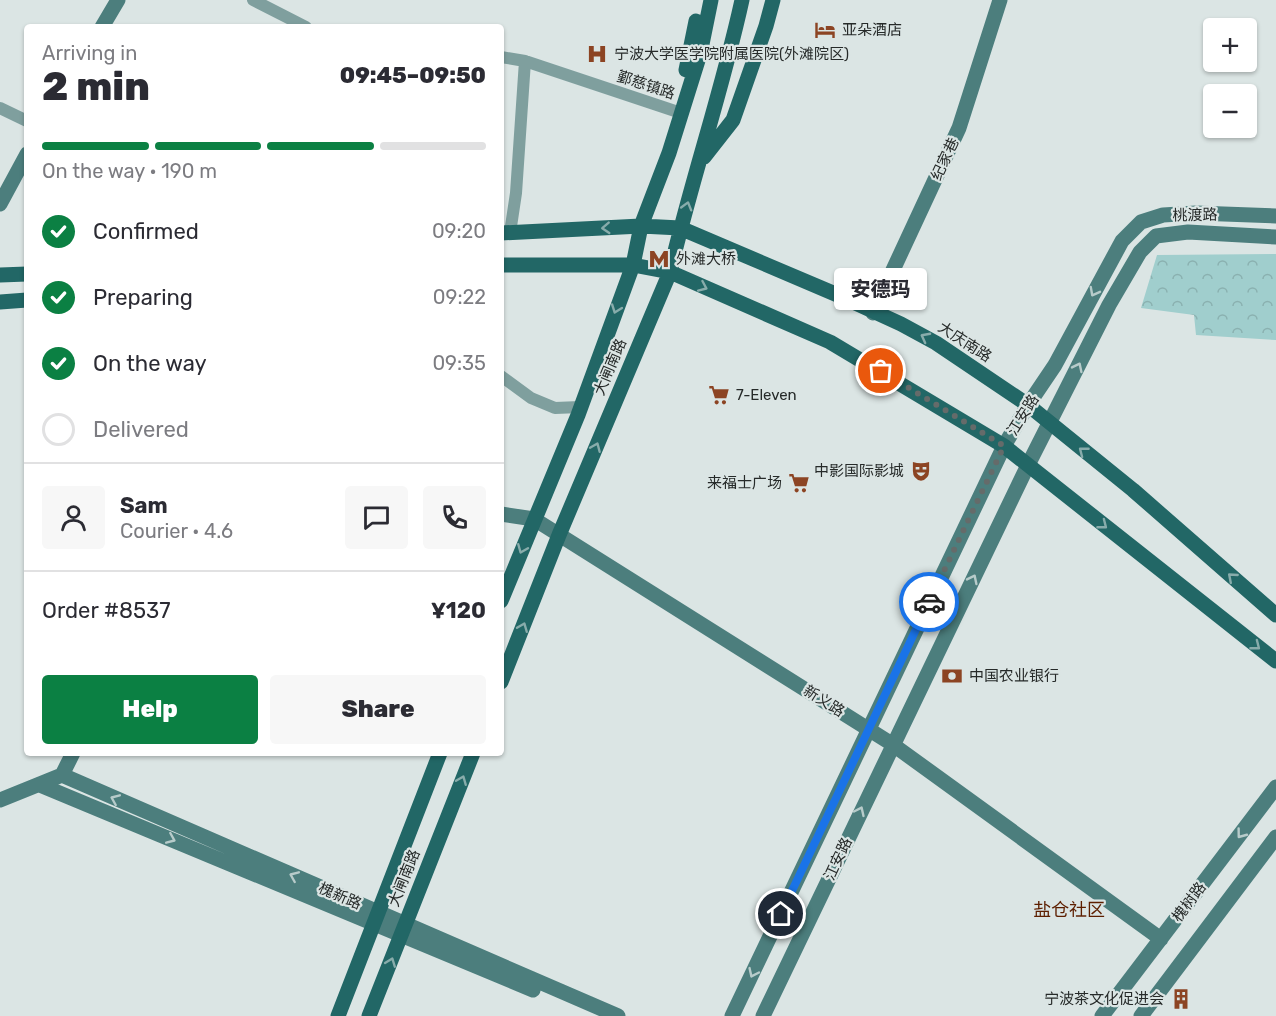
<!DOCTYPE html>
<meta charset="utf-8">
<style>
:root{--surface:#fff;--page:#f7f7f7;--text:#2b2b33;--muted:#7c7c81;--line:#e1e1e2;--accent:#0b8043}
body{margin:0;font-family:Rubik,"Noto Sans SC",sans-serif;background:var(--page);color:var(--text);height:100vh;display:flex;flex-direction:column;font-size:22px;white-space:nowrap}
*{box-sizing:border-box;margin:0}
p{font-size:20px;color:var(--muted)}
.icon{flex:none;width:33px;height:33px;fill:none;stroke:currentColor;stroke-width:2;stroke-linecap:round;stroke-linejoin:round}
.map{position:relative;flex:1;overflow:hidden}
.side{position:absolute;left:24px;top:24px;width:480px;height:732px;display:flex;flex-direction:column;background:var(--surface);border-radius:6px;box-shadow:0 2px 4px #0004}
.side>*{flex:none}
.controls{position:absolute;left:1203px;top:18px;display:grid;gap:12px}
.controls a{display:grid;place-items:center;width:54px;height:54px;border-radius:6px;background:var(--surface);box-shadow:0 2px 4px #0004;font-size:30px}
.pin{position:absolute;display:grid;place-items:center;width:51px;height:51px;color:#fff;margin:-26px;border:3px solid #fff;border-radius:50%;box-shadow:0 2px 6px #0007}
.courier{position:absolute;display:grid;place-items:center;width:60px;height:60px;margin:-30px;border:4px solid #1a73e8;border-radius:50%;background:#fff;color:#222;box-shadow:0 2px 8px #0007}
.bubble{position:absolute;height:42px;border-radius:6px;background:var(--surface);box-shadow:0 2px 4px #0004;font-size:20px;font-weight:800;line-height:42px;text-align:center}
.summary em{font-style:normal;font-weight:800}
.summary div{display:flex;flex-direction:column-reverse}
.summary{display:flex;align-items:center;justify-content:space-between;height:102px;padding:0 18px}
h1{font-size:39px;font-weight:800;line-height:45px}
.bar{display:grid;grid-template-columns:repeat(4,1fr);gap:9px 6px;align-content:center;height:72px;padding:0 18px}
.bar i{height:8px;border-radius:4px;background:var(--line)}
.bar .active{background:var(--accent)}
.bar p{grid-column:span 4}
.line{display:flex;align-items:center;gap:15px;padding:0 18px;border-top:2px solid var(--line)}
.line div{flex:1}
.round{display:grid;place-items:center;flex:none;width:63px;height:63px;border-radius:6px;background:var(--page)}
ol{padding:0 18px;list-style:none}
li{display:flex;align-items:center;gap:18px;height:66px}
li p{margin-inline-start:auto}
li .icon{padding:6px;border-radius:50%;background:var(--accent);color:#fff;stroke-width:4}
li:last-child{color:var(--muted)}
li i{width:33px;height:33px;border:3px solid var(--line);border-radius:50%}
.primary-button{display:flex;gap:12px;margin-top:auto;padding:12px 18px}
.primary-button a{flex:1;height:69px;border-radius:6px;background:var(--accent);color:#fff;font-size:24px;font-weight:800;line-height:69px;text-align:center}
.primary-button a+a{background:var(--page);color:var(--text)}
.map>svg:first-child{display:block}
</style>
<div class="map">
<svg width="1276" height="1016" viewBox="0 0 1276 1016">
<defs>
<pattern id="park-crowns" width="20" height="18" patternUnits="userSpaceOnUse" patternTransform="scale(1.5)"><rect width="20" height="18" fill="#a0cecd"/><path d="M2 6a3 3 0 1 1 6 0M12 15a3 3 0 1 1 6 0" fill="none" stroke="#8ab1b0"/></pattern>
</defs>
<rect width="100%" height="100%" fill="#dbe5e4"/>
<path fill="url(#park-crowns)" d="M 1276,254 L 1276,340 L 1196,335 L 1194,315 L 1141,308 L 1157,255 Z"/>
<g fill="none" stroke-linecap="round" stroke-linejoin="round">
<path stroke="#7f9f9e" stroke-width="12" d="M 253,0 L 306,27
M 501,57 L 525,61 L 678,112
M 0,108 L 27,121
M 510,233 L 516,193 L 525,61
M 501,376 L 531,398 L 555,408 L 580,407"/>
<path stroke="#4c7e7d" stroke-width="15" d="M 102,27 L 118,0
M 0,204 L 27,154
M 873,313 L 959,128 L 1000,0
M 501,514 L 534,519 L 892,744 L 1161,939
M 62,775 L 618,1016
M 40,785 L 533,990
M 0,800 L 62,775 L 73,753
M 732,1016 L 1004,446 L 1028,405 L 1055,365 L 1122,241 L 1141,222 L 1163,215 L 1196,213 L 1276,216
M 763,1016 L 1028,465 L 1109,305 L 1140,252 L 1156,236 L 1188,232 L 1276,237
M 1102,1016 L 1276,787
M 1141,1016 L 1276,837"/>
<path stroke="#226766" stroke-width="15" d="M 686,70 L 696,21
M 704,157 L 733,120 L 766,26 L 773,0
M 501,233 L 641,226 L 680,228 L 840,296 L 901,324 L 936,343 L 1028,405 L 1133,490 L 1276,615
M 501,265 L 633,265 L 670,272 L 830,342 L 1004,446 L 1276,661
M 0,275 L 27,274
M 0,302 L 27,300
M 501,601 L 578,415 L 633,265 L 641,226 L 669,153 L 700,54 L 711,0
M 501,682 L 559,535 L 670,272 C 691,181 722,92 742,0
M 338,1016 L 440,753
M 369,1016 L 473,753"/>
</g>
<defs><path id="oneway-chevron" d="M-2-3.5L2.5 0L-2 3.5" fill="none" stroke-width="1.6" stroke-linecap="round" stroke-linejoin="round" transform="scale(1.5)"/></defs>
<g stroke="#88acab">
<use href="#oneway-chevron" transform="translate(687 206) rotate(-74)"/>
<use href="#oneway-chevron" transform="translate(606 228) rotate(177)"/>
<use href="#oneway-chevron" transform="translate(703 287) rotate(24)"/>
<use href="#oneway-chevron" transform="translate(616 309) rotate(110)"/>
<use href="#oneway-chevron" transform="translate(925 337) rotate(-152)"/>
<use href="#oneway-chevron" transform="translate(596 447) rotate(-67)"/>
<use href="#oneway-chevron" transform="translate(1083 451) rotate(-142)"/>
<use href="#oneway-chevron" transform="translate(1103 525) rotate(38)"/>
<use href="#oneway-chevron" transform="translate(522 549) rotate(112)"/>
<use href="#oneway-chevron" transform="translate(1232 577) rotate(-139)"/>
<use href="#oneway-chevron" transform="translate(523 627) rotate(-68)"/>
<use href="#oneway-chevron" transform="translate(1256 646) rotate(38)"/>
<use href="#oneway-chevron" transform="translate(462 780) rotate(-68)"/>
<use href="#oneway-chevron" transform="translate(391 962) rotate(-69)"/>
</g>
<g stroke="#b7cbca">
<use href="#oneway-chevron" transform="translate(1094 292) rotate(118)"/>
<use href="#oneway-chevron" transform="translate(1078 367) rotate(-64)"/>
<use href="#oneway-chevron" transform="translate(973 579) rotate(-64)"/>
<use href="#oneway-chevron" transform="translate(115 799) rotate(-157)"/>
<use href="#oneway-chevron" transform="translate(860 811) rotate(-65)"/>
<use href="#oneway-chevron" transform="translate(1241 834) rotate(127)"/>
<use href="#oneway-chevron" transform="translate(171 839) rotate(23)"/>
<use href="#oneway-chevron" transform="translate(294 876) rotate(-157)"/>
<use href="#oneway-chevron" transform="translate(753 973) rotate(115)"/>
</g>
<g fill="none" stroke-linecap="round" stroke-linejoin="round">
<path stroke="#656b6a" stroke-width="6" stroke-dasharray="0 10.8" d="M 881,371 L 1004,446 L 929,602"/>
<path stroke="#1a73e8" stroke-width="8" d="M 781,914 L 929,602"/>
</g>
<defs>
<g id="hotel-bare" transform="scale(1.62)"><path d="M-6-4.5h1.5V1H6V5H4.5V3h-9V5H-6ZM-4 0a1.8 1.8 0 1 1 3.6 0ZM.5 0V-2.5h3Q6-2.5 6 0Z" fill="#8c4423" stroke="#dbe5e4" stroke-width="2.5" paint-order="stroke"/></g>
<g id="hospital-bare" transform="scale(1.62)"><path d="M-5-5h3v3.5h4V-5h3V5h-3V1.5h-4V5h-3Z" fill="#8c4423" stroke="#dbe5e4" stroke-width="2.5" paint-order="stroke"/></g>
<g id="metro-bare" transform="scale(1.62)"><path d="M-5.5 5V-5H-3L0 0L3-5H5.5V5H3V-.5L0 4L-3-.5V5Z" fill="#8c4423" stroke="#dbe5e4" stroke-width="2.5" paint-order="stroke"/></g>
<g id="supermarket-bare" transform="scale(1.62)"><path d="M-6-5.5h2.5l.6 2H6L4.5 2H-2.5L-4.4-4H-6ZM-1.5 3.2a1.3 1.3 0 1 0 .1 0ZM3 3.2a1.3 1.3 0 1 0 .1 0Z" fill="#8c4423" stroke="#dbe5e4" stroke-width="2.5" paint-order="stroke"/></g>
<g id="theatre-bare" transform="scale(1.62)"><path d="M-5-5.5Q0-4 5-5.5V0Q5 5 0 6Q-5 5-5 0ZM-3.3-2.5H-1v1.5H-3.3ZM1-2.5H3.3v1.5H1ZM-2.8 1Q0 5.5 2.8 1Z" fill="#8c4423" stroke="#dbe5e4" stroke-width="2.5" paint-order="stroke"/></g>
<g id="bank-bare" transform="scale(1.62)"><path d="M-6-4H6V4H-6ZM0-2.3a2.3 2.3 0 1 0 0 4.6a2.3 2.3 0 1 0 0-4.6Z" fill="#8c4423" stroke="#dbe5e4" stroke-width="2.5" paint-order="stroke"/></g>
<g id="building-bare" transform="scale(1.62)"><path d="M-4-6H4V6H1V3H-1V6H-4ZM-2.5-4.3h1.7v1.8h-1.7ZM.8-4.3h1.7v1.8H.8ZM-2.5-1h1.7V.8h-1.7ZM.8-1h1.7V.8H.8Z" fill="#8c4423" stroke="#dbe5e4" stroke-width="2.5" paint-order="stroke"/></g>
</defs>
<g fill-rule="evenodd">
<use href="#hotel-bare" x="825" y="30"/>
<use href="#hospital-bare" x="597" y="54"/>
<use href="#metro-bare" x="659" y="259"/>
<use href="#supermarket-bare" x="719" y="395"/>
<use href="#theatre-bare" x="921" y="471"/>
<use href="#supermarket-bare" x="799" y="483"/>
<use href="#bank-bare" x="952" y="676"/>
<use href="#building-bare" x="1181" y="999"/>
</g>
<g text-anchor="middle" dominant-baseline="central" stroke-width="4.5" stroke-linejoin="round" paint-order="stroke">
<g font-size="15" fill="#262a29" stroke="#dbe5e4" text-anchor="start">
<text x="842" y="30">亚朵酒店</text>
<text x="614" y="54">宁波大学医学院附属医院(外滩院区)</text>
<text x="676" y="259">外滩大桥</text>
<text x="736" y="395">7-Eleven</text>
<text x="904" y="471" text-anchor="end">中影国际影城</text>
<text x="782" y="483" text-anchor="end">来福士广场</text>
<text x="969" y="676">中国农业银行</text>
<text x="1164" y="999" text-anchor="end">宁波茶文化促进会</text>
</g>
<g font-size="15" fill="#262a29" stroke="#dbe5e4">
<text transform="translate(646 85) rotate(18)">鄞慈镇路</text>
<text transform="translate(945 159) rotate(-65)">纪家巷</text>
<text transform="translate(1195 215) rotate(-1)">桃渡路</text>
<text transform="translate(965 342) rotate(33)">大庆南路</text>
<text transform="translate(610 367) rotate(-67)">大闸南路</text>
<text transform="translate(1023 415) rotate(-58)">江安路</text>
<text transform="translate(824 701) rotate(32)">新义路</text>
<text transform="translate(838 859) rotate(-65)">江安路</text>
<text transform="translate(404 878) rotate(-68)">大闸南路</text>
<text transform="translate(340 896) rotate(23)">槐新路</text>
<text transform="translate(1189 902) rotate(-53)">槐树路</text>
</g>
<g font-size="18" fill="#5d1f00" stroke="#dbe5e4">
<text x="1069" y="910">盐仓社区</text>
</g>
</g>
</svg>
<div class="controls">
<a>+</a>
<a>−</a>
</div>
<div class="pin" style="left:881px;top:371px;background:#ea580c"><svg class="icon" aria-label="bag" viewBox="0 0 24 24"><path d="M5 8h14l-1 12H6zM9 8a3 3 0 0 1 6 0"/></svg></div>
<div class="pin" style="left:781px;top:914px;background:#1f2937"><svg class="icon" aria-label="home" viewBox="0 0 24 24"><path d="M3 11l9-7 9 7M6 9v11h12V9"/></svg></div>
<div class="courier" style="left:929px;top:602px"><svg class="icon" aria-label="car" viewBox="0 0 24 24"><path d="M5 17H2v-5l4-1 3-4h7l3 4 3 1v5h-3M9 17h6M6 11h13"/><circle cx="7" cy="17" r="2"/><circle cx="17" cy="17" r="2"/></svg></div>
<div class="bubble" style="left:834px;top:268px;width:93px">安德玛</div>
<section class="side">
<div class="summary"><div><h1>2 min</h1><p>Arriving in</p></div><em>09:45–09:50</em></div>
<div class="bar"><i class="active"></i><i class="active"></i><i class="active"></i><i></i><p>On the way · 190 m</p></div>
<ol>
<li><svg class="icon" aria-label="check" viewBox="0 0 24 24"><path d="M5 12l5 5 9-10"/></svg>Confirmed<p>09:20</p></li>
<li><svg class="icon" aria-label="check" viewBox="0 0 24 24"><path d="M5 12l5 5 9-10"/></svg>Preparing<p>09:22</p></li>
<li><svg class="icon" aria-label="check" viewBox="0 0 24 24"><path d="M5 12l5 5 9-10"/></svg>On the way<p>09:35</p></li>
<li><i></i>Delivered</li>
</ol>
<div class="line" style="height:108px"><a class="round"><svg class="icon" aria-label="person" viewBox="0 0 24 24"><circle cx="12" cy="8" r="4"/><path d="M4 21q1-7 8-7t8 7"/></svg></a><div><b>Sam</b><p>Courier · 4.6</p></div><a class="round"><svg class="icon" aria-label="chat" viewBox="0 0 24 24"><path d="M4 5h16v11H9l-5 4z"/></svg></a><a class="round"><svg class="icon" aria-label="phone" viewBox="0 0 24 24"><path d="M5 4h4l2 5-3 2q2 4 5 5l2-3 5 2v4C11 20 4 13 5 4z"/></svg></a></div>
<div class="line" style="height:78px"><div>Order #8537</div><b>¥120</b></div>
<div class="primary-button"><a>Help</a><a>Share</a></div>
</section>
</div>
